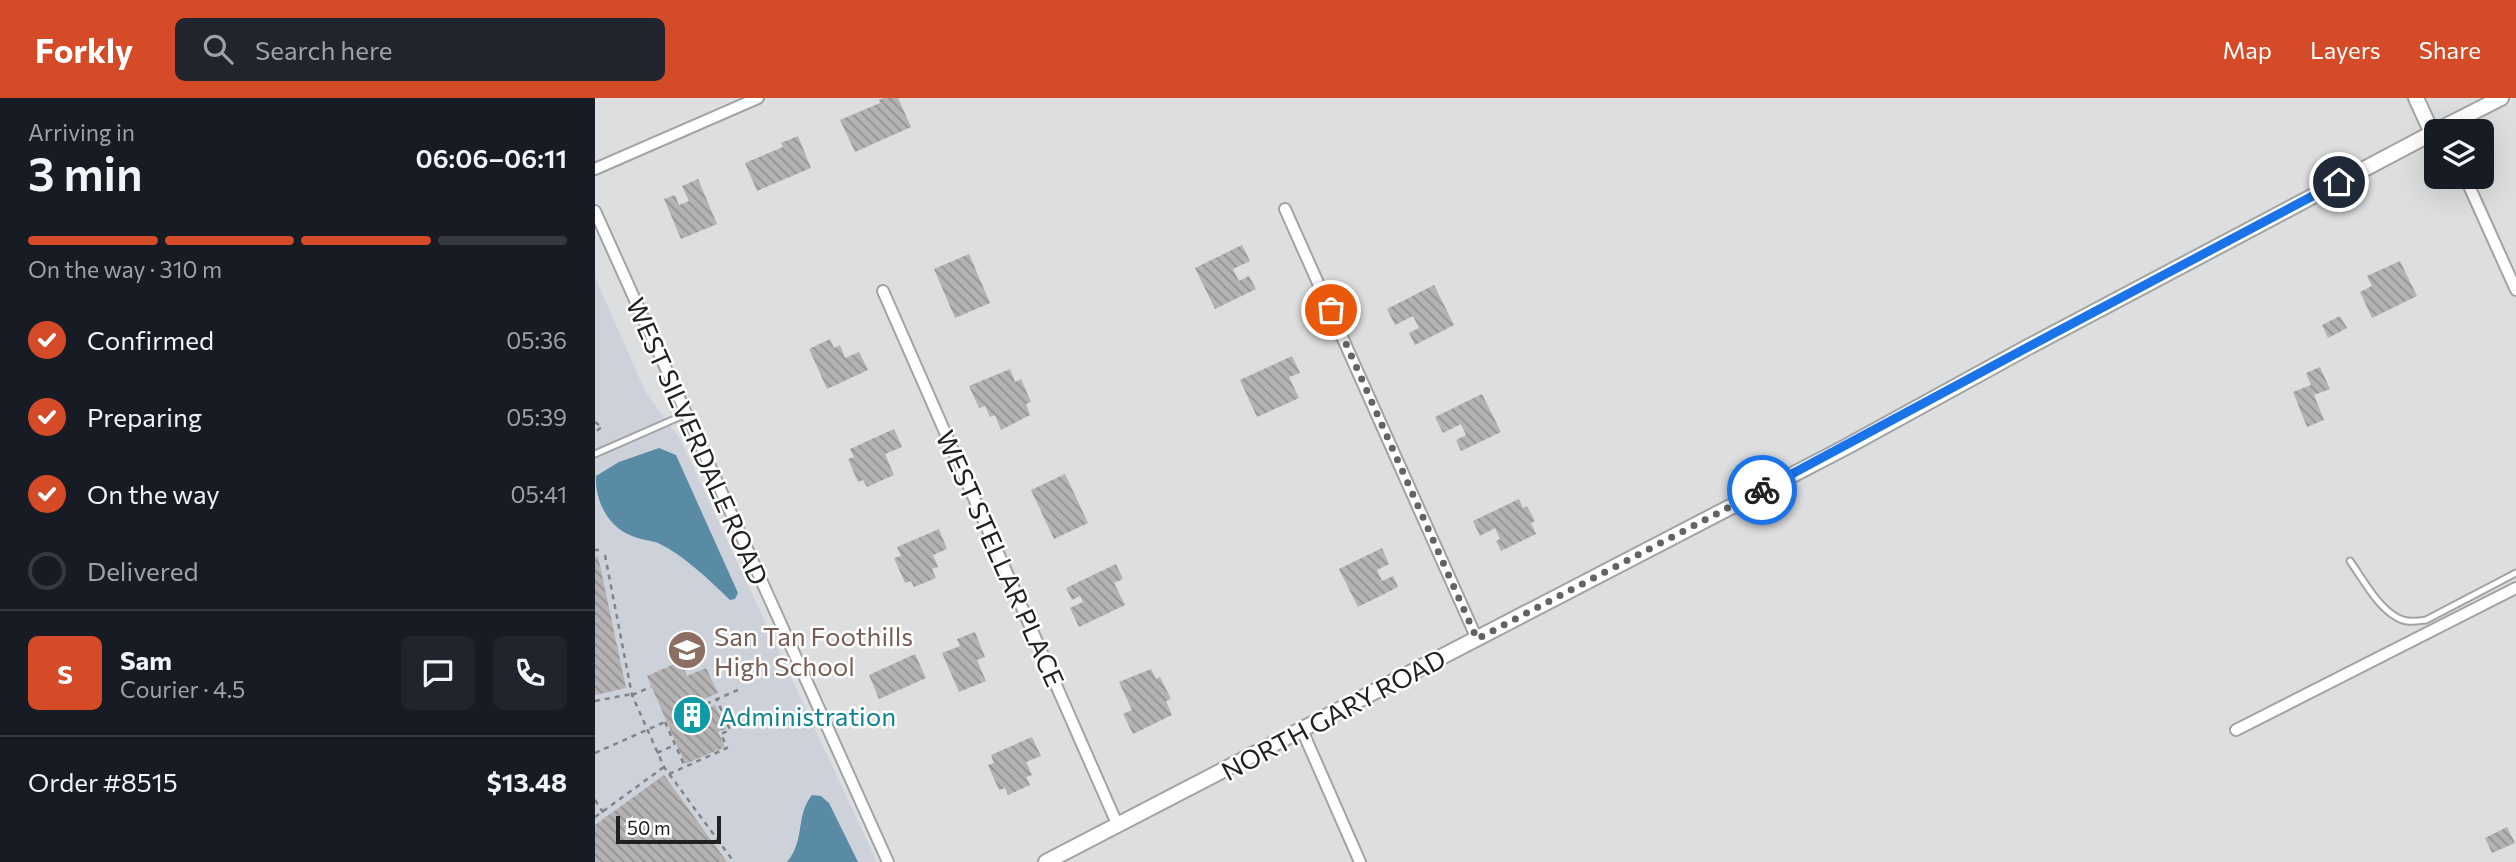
<!DOCTYPE html>
<meta charset="utf-8">
<style>
:root{--surface:#171b24;--page:#20242c;--text:#f1f3f6;--muted:#9ea1a6;--line:#363941;--accent:#d54b28}
body{margin:0;font-family:Commissioner,sans-serif;background:var(--page);color:var(--text);height:100vh;display:flex;flex-direction:column;font-size:26px;white-space:nowrap}
*{box-sizing:border-box;margin:0}
p{font-size:23px;color:var(--muted)}
.icon{flex:none;width:38px;height:38px;fill:none;stroke:currentColor;stroke-width:2;stroke-linecap:round;stroke-linejoin:round}
.map{position:relative;flex:1;overflow:hidden}
.side{display:flex;flex-direction:column;background:var(--surface);width:595px}
.side>*{flex:none}
.controls{position:absolute;left:1829px;top:21px;display:grid;gap:14px}
.controls a{display:grid;place-items:center;width:70px;height:70px;border-radius:10px;background:var(--surface);box-shadow:0 7px 28px #0002;font-size:35px}
.scale{position:absolute;left:21px;bottom:18px;width:105px;box-sizing:border-box;padding-left:7px;border:4px solid #202121;border-top:0;font-size:19px;line-height:24px;white-space:nowrap;color:#202121;-webkit-text-stroke:5px #fff;paint-order:stroke}
.pin{position:absolute;display:grid;place-items:center;width:60px;height:60px;color:#fff;margin:-30px;border:4px solid #fff;border-radius:50%;box-shadow:0 2px 7px #0007}
.courier{position:absolute;display:grid;place-items:center;width:70px;height:70px;margin:-35px;border:5px solid #1a73e8;border-radius:50%;background:#fff;color:#222;box-shadow:0 2px 9px #0007}
.overview em{font-style:normal;font-weight:600}
.overview div{display:flex;flex-direction:column-reverse}
.overview{display:flex;align-items:center;justify-content:space-between;height:119px;padding:0 28px}
h1{font-size:46px;font-weight:600;line-height:52px}
.bar{display:grid;grid-template-columns:repeat(4,1fr);gap:10px 7px;align-content:center;height:84px;padding:0 28px}
.bar i{height:9px;border-radius:5px;background:var(--line)}
.bar .active{background:var(--accent)}
.bar p{grid-column:span 4}
.line{display:flex;align-items:center;gap:18px;padding:0 28px;border-top:2px solid var(--line)}
.line div{flex:1}
.round{display:grid;place-items:center;flex:none;width:74px;height:74px;border-radius:10px;background:var(--page)}
ol{padding:0 28px;list-style:none}
li{display:flex;align-items:center;gap:21px;height:77px}
li p{margin-inline-start:auto}
li .icon{padding:7px;border-radius:50%;background:var(--accent);color:#fff;stroke-width:4}
li:last-child{color:var(--muted)}
li i{width:38px;height:38px;border:4px solid var(--line);border-radius:50%}
header{display:flex;align-items:center;gap:42px;box-sizing:border-box;height:98px;padding:0 35px;background:var(--accent);color:#fff}
header strong{font-size:33px}
nav{display:flex;gap:38px;margin-inline-start:auto;font-size:24px}
.search{width:490px;height:63px;background:var(--page);display:flex;align-items:center;gap:18px;box-sizing:border-box;padding:0 24px;border-radius:10px;color:var(--muted);font-size:26px}
main{display:flex;flex:1;min-height:0}
.map>svg:first-child{display:block}
</style>
<header>
<strong>Forkly</strong>
<div class="search"><svg class="icon" aria-label="search" viewBox="0 0 24 24"><circle cx="10" cy="10" r="6"/><path d="M15 15l6 6"/></svg>Search here</div>
<nav><a>Map</a><a>Layers</a><a>Share</a></nav>
</header>
<main>
<section class="side">
<div class="overview"><div><h1>3 min</h1><p>Arriving in</p></div><em>06:06–06:11</em></div>
<div class="bar"><i class="active"></i><i class="active"></i><i class="active"></i><i></i><p>On the way · 310 m</p></div>
<ol>
<li><svg class="icon" aria-label="check" viewBox="0 0 24 24"><path d="M5 12l5 5 9-10"/></svg>Confirmed<p>05:36</p></li>
<li><svg class="icon" aria-label="check" viewBox="0 0 24 24"><path d="M5 12l5 5 9-10"/></svg>Preparing<p>05:39</p></li>
<li><svg class="icon" aria-label="check" viewBox="0 0 24 24"><path d="M5 12l5 5 9-10"/></svg>On the way<p>05:41</p></li>
<li><i></i>Delivered</li>
</ol>
<div class="line" style="height:126px"><b class="round" style="background:var(--accent);color:#fff">S</b><div><b>Sam</b><p>Courier · 4.5</p></div><a class="round"><svg class="icon" aria-label="chat" viewBox="0 0 24 24"><path d="M4 5h16v11H9l-5 4z"/></svg></a><a class="round"><svg class="icon" aria-label="phone" viewBox="0 0 24 24"><path d="M5 4h4l2 5-3 2q2 4 5 5l2-3 5 2v4C11 20 4 13 5 4z"/></svg></a></div>
<div class="line" style="height:91px"><div>Order #8515</div><b>$13.48</b></div>
</section>
<div class="map">
<svg width="1921" height="764" viewBox="0 0 1921 764">
<defs>
<pattern id="building-back-hatch" width="6" height="6" patternUnits="userSpaceOnUse" patternTransform="scale(1.75)"><rect width="6" height="6" fill="#b4b2b3"/><path d="M-1 5l2 2M0 0l6 6M5-1l2 2" fill="none" stroke="#929091"/></pattern>
</defs>
<rect width="100%" height="100%" fill="#dddee0"/>
<path fill="#cdd2da" d="M 0,179 L 50,293 L 85,341 L 282,764 L 0,764 Z"/>
<path fill="#5a8ba4" d="M 64,350 L 81,357 L 143,495 L 140,501 L 135,502 C 114,482 90,458 63,445 C 55,442 46,442 37,438 C 13,429 0,403 1,378 L 24,364 Z
M 217,697 L 226,698 L 234,705 L 263,764 L 192,764 C 211,741 200,718 217,697 Z"/>
<path fill="url(#building-back-hatch)" d="M 289,0 L 303,0 L 316,29 L 260,54 L 245,22 L 285,5 L 284,2 Z
M 203,38 L 216,70 L 162,93 L 150,65 L 188,49 L 186,45 Z
M 103,81 L 122,126 L 86,141 L 69,101 L 80,97 L 84,107 L 94,103 L 87,88 Z
M 647,147 L 655,163 L 638,171 L 644,183 L 654,178 L 661,191 L 620,211 L 600,170 Z
M 374,156 L 395,205 L 360,220 L 339,171 Z
M 1805,163 L 1822,198 L 1777,220 L 1765,194 L 1777,188 L 1772,178 Z
M 839,187 L 859,227 L 820,247 L 814,235 L 824,230 L 818,218 L 800,227 L 792,211 Z
M 1745,218 L 1752,230 L 1733,240 L 1727,227 Z
M 235,241 L 239,250 L 245,247 L 250,260 L 264,254 L 273,272 L 232,291 L 214,251 Z
M 697,258 L 705,275 L 694,279 L 704,300 L 662,319 L 645,282 Z
M 1725,269 L 1735,291 L 1719,297 L 1729,322 L 1712,329 L 1698,294 L 1716,287 L 1711,275 Z
M 415,271 L 420,284 L 426,281 L 436,304 L 431,306 L 435,317 L 406,332 L 400,317 L 395,319 L 390,308 L 384,310 L 374,288 Z
M 887,296 L 906,334 L 866,353 L 861,342 L 871,337 L 866,326 L 848,335 L 840,319 Z
M 299,331 L 307,349 L 290,356 L 299,377 L 272,389 L 268,382 L 263,384 L 253,361 L 259,359 L 255,351 Z
M 470,376 L 493,425 L 459,441 L 436,392 Z
M 924,401 L 928,410 L 932,408 L 940,423 L 936,425 L 941,436 L 906,453 L 901,443 L 905,441 L 900,430 L 885,438 L 878,423 Z
M 344,431 L 352,451 L 338,457 L 343,469 L 337,471 L 341,480 L 319,489 L 316,483 L 310,485 L 299,460 L 306,458 L 302,449 Z
M 787,450 L 794,466 L 782,472 L 787,483 L 798,478 L 803,489 L 763,509 L 744,471 Z
M 3,458 L 31,590 L 0,597 L 0,459 Z
M 521,466 L 528,481 L 519,485 L 530,507 L 484,529 L 475,510 L 488,504 L 485,498 L 477,502 L 471,490 Z
M 380,534 L 390,559 L 382,562 L 391,583 L 364,594 L 347,555 L 365,548 L 362,541 Z
M 320,556 L 331,580 L 284,601 L 274,577 Z
M 86,563 L 92,578 L 111,570 L 123,595 L 109,601 L 113,610 L 120,607 L 131,631 L 123,634 L 130,649 L 90,666 L 52,578 Z
M 556,571 L 561,581 L 565,579 L 576,601 L 571,603 L 577,617 L 538,636 L 528,616 L 537,612 L 524,584 Z
M 437,639 L 446,658 L 431,664 L 437,677 L 431,679 L 435,687 L 413,697 L 410,690 L 404,692 L 393,667 L 399,665 L 396,657 Z
M 69,677 L 132,764 L 0,764 L 0,727 Z
M 1912,729 L 1920,745 L 1897,755 L 1890,740 Z"/>
<g fill="none" stroke-linecap="round" stroke-linejoin="round">
<g stroke="#a2a3a4" stroke-width="9">
<path id="service" d="M 0,356 L 91,316
M 1755,463 C 1768,481 1782,509 1803,520 C 1812,525 1822,523 1831,522 L 1921,475"/>
</g>
<g stroke="#a2a3a4" stroke-width="14">
<path id="minor" d="M 0,71 L 163,0
M 1870,79 L 1921,192
M 690,111 L 882,541
M 0,113 L 293,764
M 288,193 L 523,728
M 707,632 L 765,764
M 1641,632 L 1921,490"/>
</g>
<g stroke="#a2a3a4" stroke-width="18">
<path id="tertiary" d="M 1821,0 L 1837,35
M 1841,33 L 1906,0
M 451,764 L 1251,349 L 1435,248 L 1841,33"/>
</g>
<path stroke="#828384" stroke-width="2.5" stroke-dasharray="5 5" stroke-linecap="butt" d="M 0,324 L 7,329 L 0,334
M 0,452 L 4,452
M 10,457 L 37,597 L 69,669 L 139,764
M 178,577 L 193,570
M 37,597 L 56,589
M 0,603 L 37,596
M 111,606 L 143,592
M 70,624 L 90,669
M 0,655 L 72,623
M 62,655 L 80,647
M 74,676 L 132,650 L 126,636 L 135,632 L 122,602
M 0,702 L 11,719
M 0,719 L 69,669"/>
<use href="#service" stroke="#fff" stroke-width="5"/>
<use href="#minor" stroke="#fff" stroke-width="10"/>
<use href="#tertiary" stroke="#fff" stroke-width="14"/>
</g>
<g fill="none" stroke-linecap="round" stroke-linejoin="round">
<path stroke="#626364" stroke-width="7" stroke-dasharray="0 12.6" d="M 736,212 L 882,541 L 1167,392"/>
<path stroke="#1a73e8" stroke-width="9" d="M 1167,392 L 1435,248 L 1744,84"/>
</g>
<defs>
<g id="school-disc" transform="scale(2.0125)"><circle r="9.5" fill="#8d6e63" stroke="#fff"/><path d="M0-5L7-2L0 1L-7-2ZM-4 1L0 2.5L4 1V4Q0 6-4 4Z" fill="#fff"/></g>
<g id="building-disc" transform="scale(2.0125)"><circle r="9.5" fill="#0f9aa8" stroke="#fff"/><path d="M-4-6H4V6H1V3H-1V6H-4ZM-2.5-4.3h1.7v1.8h-1.7ZM.8-4.3h1.7v1.8H.8ZM-2.5-1h1.7V.8h-1.7ZM.8-1h1.7V.8H.8Z" fill="#fff"/></g>
</defs>
<g fill-rule="evenodd">
<use href="#school-disc" x="92" y="552"/>
<use href="#building-disc" x="97" y="617"/>
</g>
<g text-anchor="middle" dominant-baseline="central" stroke-width="5" stroke-linejoin="round" paint-order="stroke">
<g font-size="26" fill="#202121" stroke="#fff">
<text transform="translate(103 343) rotate(66)">WEST SILVERDALE ROAD</text>
<text transform="translate(406 460) rotate(66)">WEST STELLAR PLACE</text>
<text transform="translate(738 616) rotate(-28)">NORTH GARY ROAD</text>
</g>
<g font-size="26" fill="#785e54" stroke="#fff" text-anchor="start">
<text x="119" y="537">San Tan Foothills<tspan x="119" dy="30">High School</tspan></text>
</g>
<g font-size="26" fill="#0d838f" stroke="#fff" text-anchor="start">
<text x="124" y="617">Administration</text>
</g>
</g>
</svg>
<div class="controls">
<a><svg class="icon" aria-label="layers" viewBox="0 0 24 24"><path d="M12 4l9 5-9 5-9-5zM3 14l9 5 9-5"/></svg></a>
</div>
<div class="scale">50 m</div>
<div class="pin" style="left:736px;top:212px;background:#ea580c"><svg class="icon" aria-label="bag" viewBox="0 0 24 24"><path d="M5 8h14l-1 12H6zM9 8a3 3 0 0 1 6 0"/></svg></div>
<div class="pin" style="left:1744px;top:84px;background:#1f2937"><svg class="icon" aria-label="home" viewBox="0 0 24 24"><path d="M3 11l9-7 9 7M6 9v11h12V9"/></svg></div>
<div class="courier" style="left:1167px;top:392px"><svg class="icon" aria-label="bike" viewBox="0 0 24 24"><circle cx="6" cy="16" r="4"/><circle cx="18" cy="16" r="4"/><path d="M6 16l4-8h5l3 8M10 8l3 8H6M13 5h3"/></svg></div>
</div>
</main>
